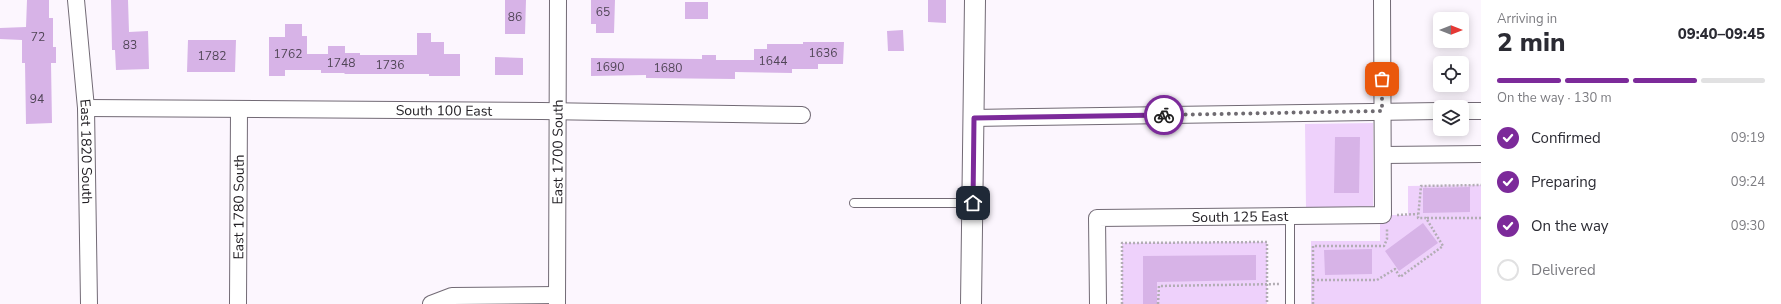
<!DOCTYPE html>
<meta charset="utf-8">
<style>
:root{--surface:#fff;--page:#f2f2f3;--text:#2b2b33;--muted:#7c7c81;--line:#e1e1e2;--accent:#7c2a9a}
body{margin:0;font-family:"Nunito Sans",sans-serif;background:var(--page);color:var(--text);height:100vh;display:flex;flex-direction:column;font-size:15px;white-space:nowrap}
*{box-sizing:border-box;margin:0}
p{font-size:13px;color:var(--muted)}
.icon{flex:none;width:22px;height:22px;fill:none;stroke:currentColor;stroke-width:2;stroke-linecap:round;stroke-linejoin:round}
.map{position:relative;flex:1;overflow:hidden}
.details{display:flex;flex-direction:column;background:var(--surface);width:300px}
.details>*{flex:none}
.needle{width:26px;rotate:90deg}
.buttons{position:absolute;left:1433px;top:12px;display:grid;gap:8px}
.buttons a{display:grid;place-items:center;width:36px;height:36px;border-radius:6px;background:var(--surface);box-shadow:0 2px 10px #0003;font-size:20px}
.pin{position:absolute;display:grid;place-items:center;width:34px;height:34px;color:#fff;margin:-17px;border-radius:8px;box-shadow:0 2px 6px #0006}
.courier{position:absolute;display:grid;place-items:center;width:40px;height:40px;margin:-20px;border:3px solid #7c2a9a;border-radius:50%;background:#fff;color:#222;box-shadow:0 1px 5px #0007}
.head em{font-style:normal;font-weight:800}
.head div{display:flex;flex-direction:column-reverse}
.head{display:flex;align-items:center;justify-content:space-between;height:68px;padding:0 16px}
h1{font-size:26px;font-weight:800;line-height:30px}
.bar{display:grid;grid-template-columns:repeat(4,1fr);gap:6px 4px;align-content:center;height:48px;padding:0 16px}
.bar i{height:5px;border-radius:3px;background:var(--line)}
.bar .active{background:var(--accent)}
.bar p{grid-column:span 4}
ol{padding:0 16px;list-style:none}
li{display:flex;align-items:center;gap:12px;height:44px}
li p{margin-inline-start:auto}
li .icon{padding:4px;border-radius:50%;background:var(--accent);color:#fff;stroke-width:4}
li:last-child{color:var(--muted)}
li i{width:22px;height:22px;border:2px solid var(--line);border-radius:50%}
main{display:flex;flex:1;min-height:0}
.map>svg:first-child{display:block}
</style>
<main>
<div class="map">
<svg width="1481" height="304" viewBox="0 0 1481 304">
<rect width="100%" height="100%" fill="#fcf6fe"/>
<path fill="#eed1fb" d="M 1373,123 L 1373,206 L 1306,208 L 1305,124 Z
M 1481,185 L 1481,304 L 1311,304 L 1311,241 L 1380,241 L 1380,223 L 1390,215 L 1408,215 L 1408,186 Z
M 1267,242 L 1267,304 L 1122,304 L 1122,243 Z"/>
<path fill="#d7b3e7" d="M 27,0 L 49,0 L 49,18 L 53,18 L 53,47 L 56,47 L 56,63 L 51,63 L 52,123 L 26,124 L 25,63 L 22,63 L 22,40 L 0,39 L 0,28 L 26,27 Z
M 111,0 L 128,0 L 129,32 L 148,31 L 149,69 L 116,70 L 115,50 L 112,50 Z
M 505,0 L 526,0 L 525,34 L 505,34 Z
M 591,0 L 615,0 L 614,33 L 596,33 L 596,24 L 591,24 Z
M 928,0 L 946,0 L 946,23 L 928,22 Z
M 685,2 L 708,2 L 708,19 L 685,19 Z
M 285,24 L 302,24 L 302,36 L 307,36 L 307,54 L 328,54 L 328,46 L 345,46 L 345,53 L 360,53 L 360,55 L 417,55 L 417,33 L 431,33 L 431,42 L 444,42 L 444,54 L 460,54 L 460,76 L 429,76 L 429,74 L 344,74 L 345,73 L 321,73 L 321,70 L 285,70 L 285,76 L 269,76 L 269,37 L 285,37 Z
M 903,30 L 904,51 L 888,51 L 887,31 Z
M 188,40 L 236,40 L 235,72 L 187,72 Z
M 803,42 L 844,42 L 843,64 L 818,64 L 818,69 L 792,69 L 792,73 L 735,72 L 735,79 L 646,78 L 646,75 L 591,76 L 591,58 L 702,59 L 702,55 L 716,55 L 716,60 L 754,60 L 754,49 L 767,49 L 767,44 L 803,44 Z
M 495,57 L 523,58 L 523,75 L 495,75 Z
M 1335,137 L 1360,137 L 1359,193 L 1334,193 Z
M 1470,187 L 1470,212 L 1423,213 L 1423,188 Z
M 1423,223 L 1438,243 L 1399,271 L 1385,251 Z
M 1372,249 L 1372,274 L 1325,275 L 1324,250 Z
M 1256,255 L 1256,280 L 1157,282 L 1157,304 L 1143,304 L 1143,256 Z"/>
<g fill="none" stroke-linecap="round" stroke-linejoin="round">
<g stroke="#726a75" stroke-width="10">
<path id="service" d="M 854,203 L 972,203
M 1290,304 L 1290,216"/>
</g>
<g stroke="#726a75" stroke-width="18">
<g id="minor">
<path id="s1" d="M 76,0 L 86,108 L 89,304"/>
<path id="s2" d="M 86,108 L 542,111 L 802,115"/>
<path d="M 1462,111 L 1481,111"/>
<path d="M 973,118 L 1440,111"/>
<path d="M 1383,155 L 1481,154"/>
<path id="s3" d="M 238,304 L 239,109"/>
<path d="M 431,304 L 452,296 L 557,295"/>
<path id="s4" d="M 557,304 L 558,0"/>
<path id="s5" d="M 1098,304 L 1097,218 L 1383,215 L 1382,0"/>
</g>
</g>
<g stroke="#726a75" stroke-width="22">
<path id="tertiary" d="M 971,304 L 975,0"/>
</g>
<path stroke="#b2adb4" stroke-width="2.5" stroke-dasharray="2 2" stroke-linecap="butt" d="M 1397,215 L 1418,214
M 1427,218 L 1481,218
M 1313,280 L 1377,280 L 1395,269 L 1400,277 L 1443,246 L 1426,218 L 1418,218 L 1421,186 L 1481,185
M 1122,304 L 1122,243 L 1267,242 L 1267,304
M 1158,304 L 1159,286 L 1280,284
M 1313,304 L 1313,246 L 1384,246 L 1387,239 L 1387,228"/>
<use href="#service" stroke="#fff" stroke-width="8"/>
<use href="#minor" stroke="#fff" stroke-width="16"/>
<use href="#tertiary" stroke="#fff" stroke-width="20"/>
</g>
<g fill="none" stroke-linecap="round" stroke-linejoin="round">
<path stroke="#6f6b71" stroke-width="4" stroke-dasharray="0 7.2" d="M 1164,115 L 1382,111 L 1382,79"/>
<path stroke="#7c2a9a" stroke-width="5" d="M 973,203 L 974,118 L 1164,115"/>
</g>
<g text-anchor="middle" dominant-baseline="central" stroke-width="3" stroke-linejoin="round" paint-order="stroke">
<g font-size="12" fill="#504556">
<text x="603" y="12">65</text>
<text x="515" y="17">86</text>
<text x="38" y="37">72</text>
<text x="130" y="45">83</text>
<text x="823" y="53">1636</text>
<text x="288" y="54">1762</text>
<text x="212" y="56">1782</text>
<text x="773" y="61">1644</text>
<text x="341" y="63">1748</text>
<text x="390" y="65">1736</text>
<text x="610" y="67">1690</text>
<text x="668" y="68">1680</text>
<text x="37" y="99">94</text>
</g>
<g font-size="14" fill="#232025" stroke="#fff">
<text stroke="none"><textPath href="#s2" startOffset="358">South 100 East</textPath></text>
<text stroke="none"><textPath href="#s1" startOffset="152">East 1820 South</textPath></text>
<text stroke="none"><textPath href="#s4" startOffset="152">East 1700 South</textPath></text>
<text stroke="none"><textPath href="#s3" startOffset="97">East 1780 South</textPath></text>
<text stroke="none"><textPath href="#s5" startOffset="229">South 125 East</textPath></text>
</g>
</g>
</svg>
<div class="buttons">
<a><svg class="needle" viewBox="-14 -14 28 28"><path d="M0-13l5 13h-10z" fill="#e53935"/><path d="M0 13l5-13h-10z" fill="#7c7c81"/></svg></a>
<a><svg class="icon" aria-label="locate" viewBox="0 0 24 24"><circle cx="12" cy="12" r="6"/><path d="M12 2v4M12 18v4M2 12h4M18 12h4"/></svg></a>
<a><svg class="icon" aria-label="layers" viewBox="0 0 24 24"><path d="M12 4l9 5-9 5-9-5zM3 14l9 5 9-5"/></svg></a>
</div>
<div class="pin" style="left:1382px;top:79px;background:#ea580c"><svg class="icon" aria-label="bag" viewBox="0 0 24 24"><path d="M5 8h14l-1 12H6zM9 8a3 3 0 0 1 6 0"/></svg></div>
<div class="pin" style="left:973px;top:203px;background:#1f2937"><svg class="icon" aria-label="home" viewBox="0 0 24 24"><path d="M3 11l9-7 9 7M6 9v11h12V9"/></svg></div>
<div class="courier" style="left:1164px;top:115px"><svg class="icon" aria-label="bike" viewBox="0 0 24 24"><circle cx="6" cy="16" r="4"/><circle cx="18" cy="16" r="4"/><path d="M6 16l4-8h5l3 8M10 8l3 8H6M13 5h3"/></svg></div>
</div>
<section class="details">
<div class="head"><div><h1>2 min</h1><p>Arriving in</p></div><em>09:40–09:45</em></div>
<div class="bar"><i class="active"></i><i class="active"></i><i class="active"></i><i></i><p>On the way · 130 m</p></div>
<ol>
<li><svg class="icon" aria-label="check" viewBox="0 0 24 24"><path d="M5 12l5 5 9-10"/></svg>Confirmed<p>09:19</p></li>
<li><svg class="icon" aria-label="check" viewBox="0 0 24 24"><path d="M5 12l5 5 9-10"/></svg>Preparing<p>09:24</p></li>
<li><svg class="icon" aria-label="check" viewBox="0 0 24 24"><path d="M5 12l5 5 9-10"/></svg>On the way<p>09:30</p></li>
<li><i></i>Delivered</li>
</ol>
</section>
</main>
